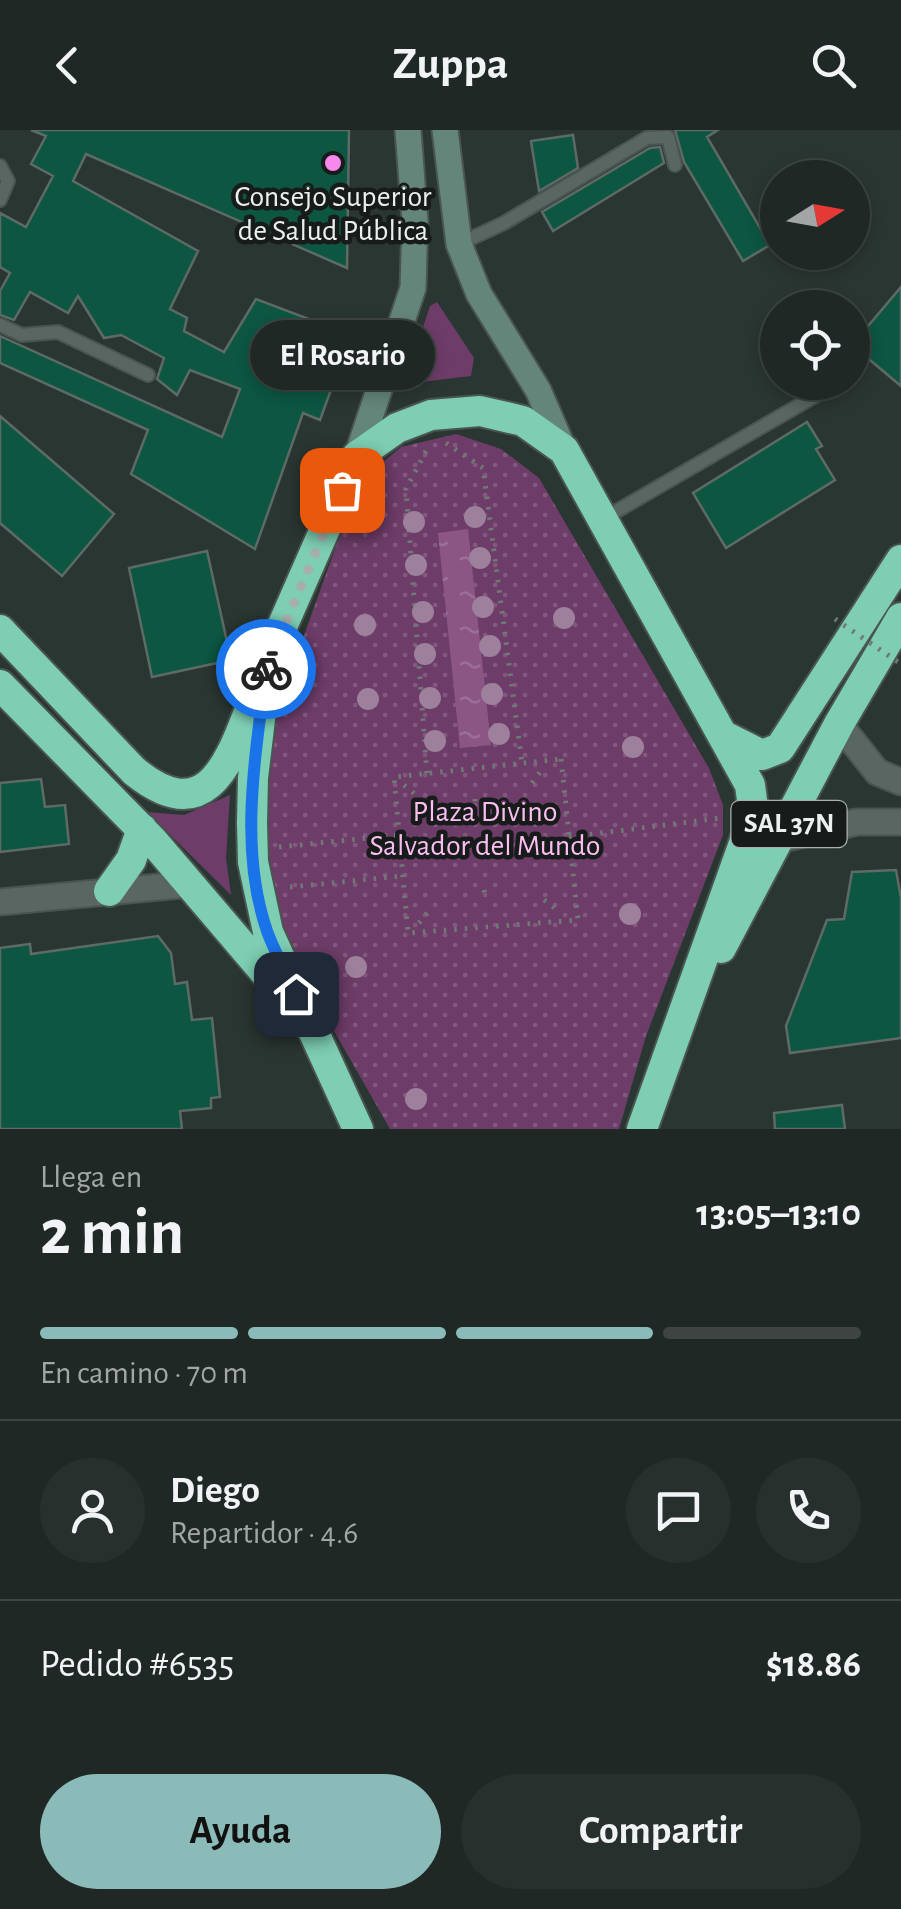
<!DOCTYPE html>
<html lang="es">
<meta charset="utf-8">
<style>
:root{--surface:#202825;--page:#28302d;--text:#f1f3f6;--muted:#a2a6a7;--line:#3d4442;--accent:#8bbbb9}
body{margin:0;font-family:"Alegreya Sans",sans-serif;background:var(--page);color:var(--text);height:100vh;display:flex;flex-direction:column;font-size:38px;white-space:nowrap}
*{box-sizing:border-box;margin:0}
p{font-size:32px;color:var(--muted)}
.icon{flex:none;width:55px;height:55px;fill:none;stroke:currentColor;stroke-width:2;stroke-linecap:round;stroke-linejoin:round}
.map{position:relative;height:999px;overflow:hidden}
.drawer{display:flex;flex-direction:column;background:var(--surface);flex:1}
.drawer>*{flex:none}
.needle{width:65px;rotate:79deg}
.tools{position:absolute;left:760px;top:30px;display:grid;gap:20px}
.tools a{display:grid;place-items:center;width:110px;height:110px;border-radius:50%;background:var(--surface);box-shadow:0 5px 15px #0003,0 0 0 2px var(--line);font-size:50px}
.pin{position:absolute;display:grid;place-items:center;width:85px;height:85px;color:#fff;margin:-42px;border-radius:20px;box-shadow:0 5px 15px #0006}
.courier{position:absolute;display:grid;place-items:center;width:100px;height:100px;margin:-50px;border:8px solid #1a73e8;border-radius:50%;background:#fff;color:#222;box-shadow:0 2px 12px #0007}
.bubble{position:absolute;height:70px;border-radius:35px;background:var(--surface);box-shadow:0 5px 15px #0003,0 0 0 2px var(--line);font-size:32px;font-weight:700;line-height:70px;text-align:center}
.summary em{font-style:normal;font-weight:700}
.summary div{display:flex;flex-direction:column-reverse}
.summary{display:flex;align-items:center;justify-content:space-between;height:170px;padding:0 40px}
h1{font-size:65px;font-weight:700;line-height:75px}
.bar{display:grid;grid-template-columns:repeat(4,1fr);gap:15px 10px;align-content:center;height:120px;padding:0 40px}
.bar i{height:12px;border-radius:8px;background:var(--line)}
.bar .active{background:var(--accent)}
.bar p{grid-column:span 4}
.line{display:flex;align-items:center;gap:25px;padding:0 40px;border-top:2px solid var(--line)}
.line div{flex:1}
.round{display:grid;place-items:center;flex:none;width:105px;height:105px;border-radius:52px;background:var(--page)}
.primary-button{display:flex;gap:20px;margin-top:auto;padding:20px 40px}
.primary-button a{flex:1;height:115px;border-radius:60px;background:var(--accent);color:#111;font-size:40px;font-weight:700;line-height:115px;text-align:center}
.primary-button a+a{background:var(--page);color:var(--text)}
header{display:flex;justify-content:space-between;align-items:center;height:130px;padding:0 40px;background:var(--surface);font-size:45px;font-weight:700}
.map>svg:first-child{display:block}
</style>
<header><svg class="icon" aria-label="back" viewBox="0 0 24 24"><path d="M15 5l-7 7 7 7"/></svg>Zuppa<svg class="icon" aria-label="search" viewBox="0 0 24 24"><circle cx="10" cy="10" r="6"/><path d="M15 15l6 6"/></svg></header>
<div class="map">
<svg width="901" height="999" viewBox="0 0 901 999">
<defs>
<pattern id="park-dots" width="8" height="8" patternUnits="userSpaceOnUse" patternTransform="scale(2.5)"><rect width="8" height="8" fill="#6d3c68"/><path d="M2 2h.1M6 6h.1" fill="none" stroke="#82587e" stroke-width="1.8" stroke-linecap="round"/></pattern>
<pattern id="water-ripples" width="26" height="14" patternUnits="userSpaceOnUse" patternTransform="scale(2.5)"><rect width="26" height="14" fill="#8b5684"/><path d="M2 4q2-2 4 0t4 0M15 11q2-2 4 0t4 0" fill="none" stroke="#9b6f96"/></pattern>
</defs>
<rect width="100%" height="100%" fill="#2a3631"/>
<path fill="#6d3c68" d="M 437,172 L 474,228 L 471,246 L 413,253 L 409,239 L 430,176 Z
M 230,665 L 226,728 L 231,765 L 147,682 L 184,685 Z"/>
<path fill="url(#park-dots)" d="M 456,304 L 501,319 L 539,348 L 709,638 L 723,675 L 723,705 L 646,906 L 619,999 L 390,999 L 297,836 L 274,784 L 259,668 L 274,589 L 353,369 L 369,344 L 401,317 Z"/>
<path fill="url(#water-ripples)" d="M 468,399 L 491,615 L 460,618 L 438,403 Z"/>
<path fill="#0c5642" stroke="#5d6a65" stroke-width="2.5" d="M 31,0 L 349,0 L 347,138 L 86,24 L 73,51 L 198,121 L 170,179 L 187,188 L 184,201 L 224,222 L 256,169 L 351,205 L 320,290 L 303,283 L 255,419 L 131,344 L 148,300 L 0,233 L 0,206 L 222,307 L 240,259 L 190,240 L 177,265 L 157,249 L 164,228 L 121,205 L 104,208 L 78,166 L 68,183 L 30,162 L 14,190 L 0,185 L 0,161 L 10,143 L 0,137 L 0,83 L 26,97 L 53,46 L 31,34 L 46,6 Z
M 675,0 L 718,0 L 707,7 L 770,115 L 743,131 L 684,32 Z
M 573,5 L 578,38 L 539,61 L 531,11 Z
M 660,17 L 664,33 L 553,101 L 542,82 L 650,18 Z
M 901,157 L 901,256 L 852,215 Z
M 0,286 L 114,384 L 62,446 L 0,393 Z
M 807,292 L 822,316 L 816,319 L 835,350 L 726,418 L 693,363 Z
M 207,421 L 231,530 L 152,547 L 129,438 Z
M 41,649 L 45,677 L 65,675 L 69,714 L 0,722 L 0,653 Z
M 896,740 L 901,768 L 901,908 L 790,923 L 786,896 L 827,790 L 844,789 L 852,742 Z
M 158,806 L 171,823 L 175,854 L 187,852 L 192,890 L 212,888 L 220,967 L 211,968 L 211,978 L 180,981 L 182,999 L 0,999 L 0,818 L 30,814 L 31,824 Z
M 842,975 L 845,999 L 775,999 L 774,983 Z"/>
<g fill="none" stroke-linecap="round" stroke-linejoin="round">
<g stroke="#4a5450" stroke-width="16">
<path id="lane" d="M 0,36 L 8,51 L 0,70
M 459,114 L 504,93 L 647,8 L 668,7 L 675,35
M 0,195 L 22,205 L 58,202 L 148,245
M 603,389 L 827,259"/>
</g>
<g stroke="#4a5450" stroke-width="29">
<path id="street" d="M 839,594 L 877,642 L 901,652
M 782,709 L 857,692 L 901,692
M 0,772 L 191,754"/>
</g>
<g stroke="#4a5450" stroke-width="29">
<path id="secondary" d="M 445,0 L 459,114 L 479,164 L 538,260 L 564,320
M 357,326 L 413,158 L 415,91 L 408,0"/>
</g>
<g stroke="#4a5450" stroke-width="34">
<path id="highway" d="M 0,500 L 134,641 C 203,697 227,640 250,579
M 0,555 L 153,711 L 286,867
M 726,607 L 762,625 L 780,618 L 901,430
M 109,761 L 131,730 L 142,699
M 721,818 L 839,594 L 901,488
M 358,999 L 268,802 L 253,732 L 252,693 L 253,648 L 267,531 L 357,326 L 397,298 L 431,285 L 480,281 L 523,291 L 564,320 L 750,655 L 754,685 L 642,999"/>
</g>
<path stroke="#6f7975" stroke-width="5" stroke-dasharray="2.5 8" stroke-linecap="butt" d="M 446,313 L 483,338 L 522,633
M 426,321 L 406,359 L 427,644
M 561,629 L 578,790 L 408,803 L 394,647 Z
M 532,653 L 541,641
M 404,655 L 416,665
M 475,669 L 475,674
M 569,707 L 721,688
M 522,713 L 527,712
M 279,717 L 398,705
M 433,722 L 437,722
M 290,757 L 403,746
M 484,760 L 485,765
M 544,770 L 556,779
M 419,793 L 428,782"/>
<use href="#lane" stroke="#596661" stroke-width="12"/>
<use href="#street" stroke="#596661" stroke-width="25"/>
<use href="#secondary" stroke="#648579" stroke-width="25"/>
<use href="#highway" stroke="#7dceb2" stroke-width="30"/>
<path stroke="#6f7975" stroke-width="5" stroke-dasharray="2.5 8" stroke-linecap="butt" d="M 835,489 L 901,534"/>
</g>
<g fill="#9d809b">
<circle cx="475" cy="387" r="11"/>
<circle cx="414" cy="392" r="11"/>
<circle cx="480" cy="428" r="11"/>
<circle cx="416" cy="435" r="11"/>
<circle cx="483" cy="477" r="11"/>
<circle cx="423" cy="482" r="11"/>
<circle cx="564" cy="488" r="11"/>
<circle cx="365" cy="495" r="11"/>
<circle cx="490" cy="516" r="11"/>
<circle cx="425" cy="524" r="11"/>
<circle cx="492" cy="564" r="11"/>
<circle cx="430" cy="568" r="11"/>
<circle cx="368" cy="569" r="11"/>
<circle cx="499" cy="604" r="11"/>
<circle cx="435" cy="611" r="11"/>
<circle cx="633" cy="617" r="11"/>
<circle cx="630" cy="784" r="11"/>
<circle cx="356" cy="837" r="11"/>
<circle cx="416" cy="969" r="11"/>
</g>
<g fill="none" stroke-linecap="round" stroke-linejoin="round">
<path stroke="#a6afab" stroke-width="10" stroke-dasharray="0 18" d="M 266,539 L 342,360"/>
<path stroke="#1a73e8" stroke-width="12" d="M 266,539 C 256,625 238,717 267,801 C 275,823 287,844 296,864"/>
</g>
<circle fill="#f888eb" stroke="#171c1a" stroke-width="4" cx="333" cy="33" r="10"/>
<g text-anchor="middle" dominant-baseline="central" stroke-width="9" stroke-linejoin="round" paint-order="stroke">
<rect fill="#171c1a" stroke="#aab0ae" stroke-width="2.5" x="731.5" y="671" width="115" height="46" rx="8"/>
<g font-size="28" font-weight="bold" fill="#e9f0ed">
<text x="789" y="694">SAL 37N</text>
</g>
<g font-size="30" fill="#e9f0ed" stroke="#171c1a">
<text x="333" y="67">Consejo Superior<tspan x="333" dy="34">de Salud Pública</tspan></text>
</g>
<g font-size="30" fill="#fbbdf2" stroke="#171c1a">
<text x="485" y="682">Plaza Divino<tspan x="485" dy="34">Salvador del Mundo</tspan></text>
</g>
</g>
</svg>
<div class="tools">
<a><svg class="needle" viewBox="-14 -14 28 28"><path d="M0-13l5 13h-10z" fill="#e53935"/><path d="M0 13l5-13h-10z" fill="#a2a6a7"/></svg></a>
<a><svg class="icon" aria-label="locate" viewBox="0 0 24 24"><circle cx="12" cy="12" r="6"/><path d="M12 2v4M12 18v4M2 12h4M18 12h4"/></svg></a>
</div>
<div class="pin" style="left:342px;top:360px;background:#ea580c"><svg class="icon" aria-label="bag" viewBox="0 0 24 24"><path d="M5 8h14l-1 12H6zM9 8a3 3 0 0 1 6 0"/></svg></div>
<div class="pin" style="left:296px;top:864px;background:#1f2937"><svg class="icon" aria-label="home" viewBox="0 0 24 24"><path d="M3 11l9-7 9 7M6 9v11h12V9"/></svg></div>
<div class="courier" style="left:266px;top:539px"><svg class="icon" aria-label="bike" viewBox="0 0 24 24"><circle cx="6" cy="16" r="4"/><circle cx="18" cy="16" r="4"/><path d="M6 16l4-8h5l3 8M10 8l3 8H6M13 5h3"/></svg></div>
<div class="bubble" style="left:250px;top:190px;width:185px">El Rosario</div>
</div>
<section class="drawer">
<div class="summary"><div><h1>2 min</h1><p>Llega en</p></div><em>13:05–13:10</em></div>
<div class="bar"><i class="active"></i><i class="active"></i><i class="active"></i><i></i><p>En camino · 70 m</p></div>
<div class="line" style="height:180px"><a class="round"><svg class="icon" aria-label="person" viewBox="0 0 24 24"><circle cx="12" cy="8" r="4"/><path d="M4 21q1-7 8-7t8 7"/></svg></a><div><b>Diego</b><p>Repartidor · 4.6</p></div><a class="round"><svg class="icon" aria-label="chat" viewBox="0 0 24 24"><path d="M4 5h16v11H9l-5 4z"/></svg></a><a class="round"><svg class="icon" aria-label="phone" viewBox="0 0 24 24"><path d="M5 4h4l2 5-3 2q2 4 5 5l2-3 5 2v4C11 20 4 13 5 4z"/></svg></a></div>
<div class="line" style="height:130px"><div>Pedido #6535</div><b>$18.86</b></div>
<div class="primary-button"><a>Ayuda</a><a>Compartir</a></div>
</section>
